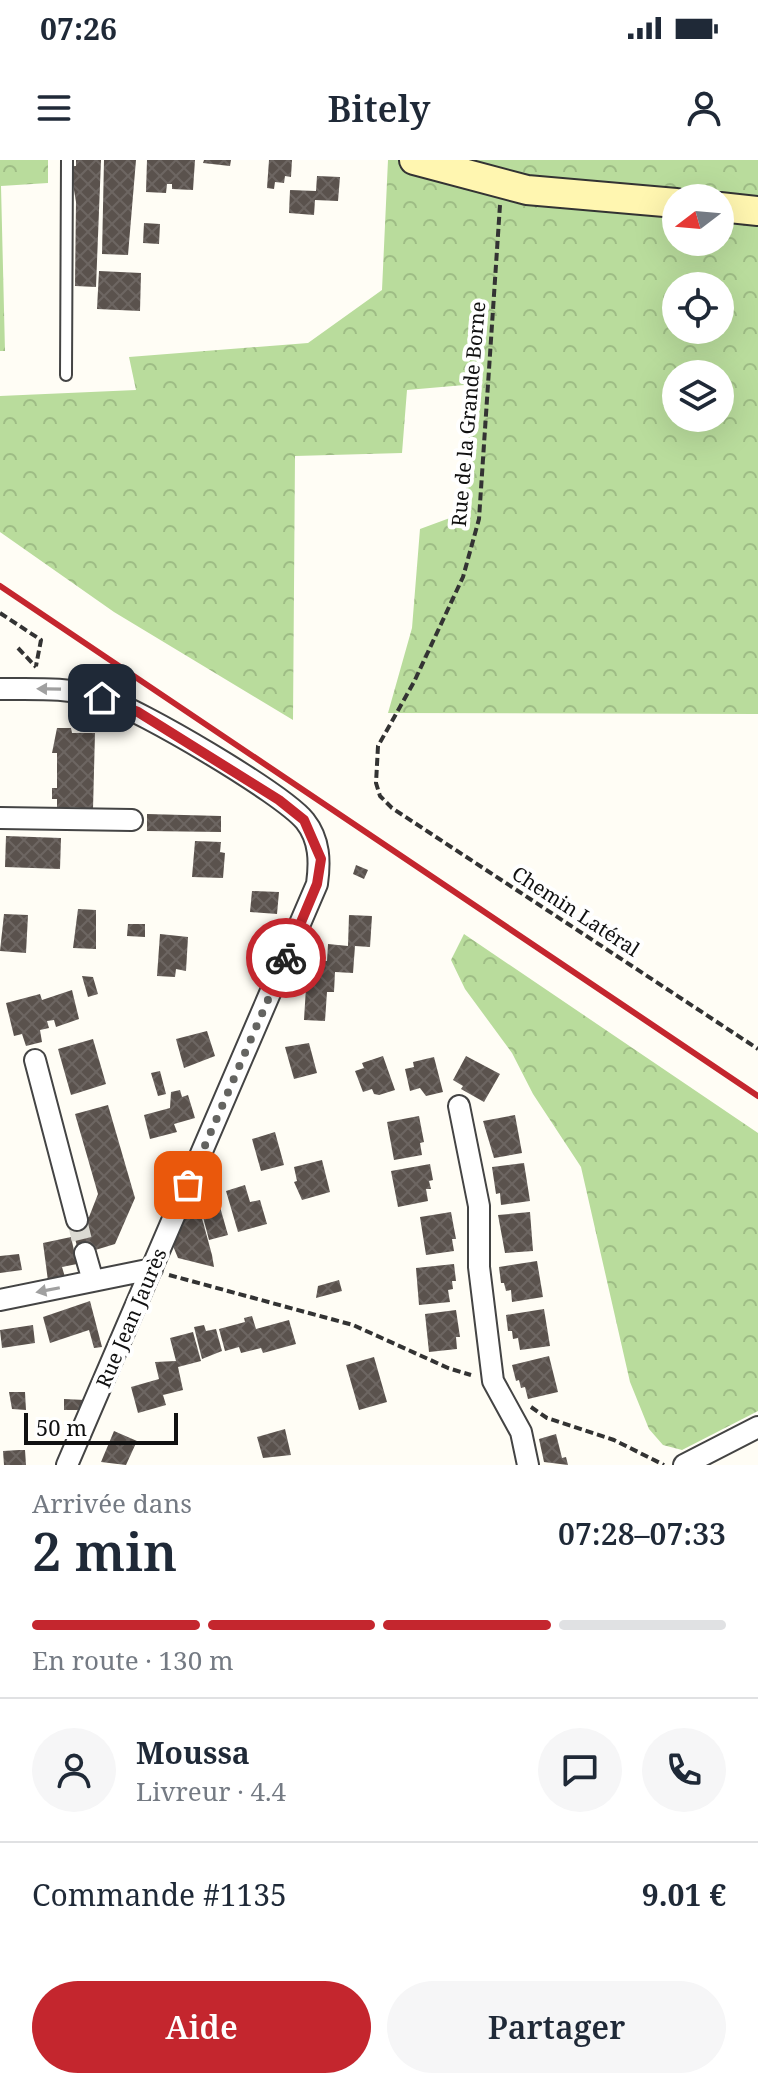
<!DOCTYPE html>
<html lang="fr">
<meta charset="utf-8">
<style>
:root{--surface:#fff;--page:#f6f6f7;--text:#1f2937;--muted:#747a83;--line:#e0e1e3;--accent:#c4262e}
body{margin:0;font-family:"Noto Serif",serif;background:var(--page);color:var(--text);height:100vh;display:flex;flex-direction:column;font-size:30px;white-space:nowrap}
*{box-sizing:border-box;margin:0}
p{font-size:26px;color:var(--muted)}
.icon{flex:none;width:44px;height:44px;fill:none;stroke:currentColor;stroke-width:2;stroke-linecap:round;stroke-linejoin:round}
.map{position:relative;height:1305px;overflow:hidden}
.sheet{display:flex;flex-direction:column;background:var(--surface);flex:1}
.sheet>*{flex:none}
.needle{width:52px;rotate:254deg}
.fabs{position:absolute;left:662px;top:24px;display:grid;gap:16px}
.fabs a{display:grid;place-items:center;width:72px;height:72px;border-radius:50%;background:var(--surface);box-shadow:0 8px 32px #0002;font-size:40px}
.scale{position:absolute;left:24px;bottom:20px;width:154px;box-sizing:border-box;padding-left:8px;border:4px solid #111;border-top:0;font-size:22px;line-height:28px;white-space:nowrap;color:#111;-webkit-text-stroke:6px #fff;paint-order:stroke}
.pin{position:absolute;display:grid;place-items:center;width:68px;height:68px;color:#fff;margin:-34px;border-radius:16px;box-shadow:0 4px 12px #0006}
.courier{position:absolute;display:grid;place-items:center;width:80px;height:80px;margin:-40px;border:6px solid #c4262e;border-radius:50%;background:#fff;color:#222;box-shadow:0 2px 10px #0007}
.head em{font-style:normal;font-weight:600}
.head div{display:flex;flex-direction:column-reverse}
.head{display:flex;align-items:center;justify-content:space-between;height:136px;padding:0 32px}
h1{font-size:52px;font-weight:600;line-height:60px}
.bar{display:grid;grid-template-columns:repeat(4,1fr);gap:12px 8px;align-content:center;height:96px;padding:0 32px}
.bar i{height:10px;border-radius:6px;background:var(--line)}
.bar .active{background:var(--accent)}
.bar p{grid-column:span 4}
.line{display:flex;align-items:center;gap:20px;padding:0 32px;border-top:2px solid var(--line)}
.line div{flex:1}
.round{display:grid;place-items:center;flex:none;width:84px;height:84px;border-radius:42px;background:var(--page)}
.cta{display:flex;gap:16px;margin-top:auto;padding:16px 32px}
.cta a{flex:1;height:92px;border-radius:48px;background:var(--accent);color:#fff;font-size:32px;font-weight:600;line-height:92px;text-align:center}
.cta a+a{background:var(--page);color:var(--text)}
.status{display:flex;justify-content:space-between;align-items:center;height:56px;padding:0 40px;background:var(--surface);direction:ltr}
.status svg{height:22px;fill:currentColor}
header{display:flex;justify-content:space-between;align-items:center;height:104px;padding:0 32px;background:var(--surface);font-size:36px;font-weight:600}
.map>svg:first-child{display:block}
</style>
<div class="status"><b>07:26</b><svg viewBox="0 0 49 12"><path d="M0 12V9h3v3zM5 12V6h3v6zM10 12V3h3v9zM15 12V0h3v12zM26 1h20v11H26zM47 4h2v5h-2z"/></svg></div>
<header><svg class="icon" aria-label="menu" viewBox="0 0 24 24"><path d="M4 6h16M4 12h16M4 18h16"/></svg>Bitely<svg class="icon" aria-label="person" viewBox="0 0 24 24"><circle cx="12" cy="8" r="4"/><path d="M4 21q1-7 8-7t8 7"/></svg></header>
<div class="map">
<svg width="758" height="1305" viewBox="0 0 758 1305">
<defs>
<pattern id="forest-crowns" width="20" height="18" patternUnits="userSpaceOnUse" patternTransform="scale(2)"><rect width="20" height="18" fill="#b9dc9c"/><path d="M2 6a3 3 0 1 1 6 0M12 15a3 3 0 1 1 6 0" fill="none" stroke="#9ebc85"/></pattern>
<pattern id="building-cross-hatch" width="8" height="8" patternUnits="userSpaceOnUse" patternTransform="scale(2)"><rect width="8" height="8" fill="#5a524d"/><path d="M0 0l8 8M0 8l8-8" fill="none" stroke="#6d6662"/></pattern>
</defs>
<rect width="100%" height="100%" fill="#fffdf5"/>
<path fill="url(#forest-crowns)" fill-rule="evenodd" d="M 0,0 L 48,0 L 48,23 L 1,26 L 5,191 L 0,191 Z
M 388,0 L 758,0 L 758,554 L 388,553 L 412,468 L 420,369 L 458,355 L 476,224 L 407,230 L 402,293 L 295,296 L 293,560 L 114,452 L 0,372 L 0,236 L 136,230 L 129,197 L 308,183 L 382,130 ZM 676,38 L 720,38 L 720,82 L 676,82 ZM 676,126 L 720,126 L 720,170 L 676,170 ZM 676,214 L 720,214 L 720,258 L 676,258 Z
M 464,774 L 758,973 L 758,1251 L 682,1290 L 663,1285 L 649,1269 L 630,1222 L 581,1007 L 533,934 L 512,893 L 465,829 L 451,800 Z"/>
<path fill="url(#building-cross-hatch)" d="M 76,0 L 101,0 L 96,127 L 75,126 L 76,42 L 70,6 L 76,6 Z
M 104,0 L 136,0 L 128,95 L 102,94 Z
M 147,0 L 195,0 L 193,30 L 172,29 L 172,24 L 167,24 L 166,33 L 146,32 Z
M 204,0 L 231,0 L 230,6 L 203,3 Z
M 269,0 L 292,0 L 291,17 L 285,16 L 284,23 L 275,22 L 274,29 L 267,28 Z
M 317,16 L 340,17 L 338,41 L 315,40 L 314,55 L 289,53 L 290,30 L 316,31 Z
M 144,63 L 160,64 L 159,84 L 143,83 Z
M 99,111 L 141,113 L 140,151 L 97,149 Z
M 57,568 L 71,568 L 72,573 L 95,573 L 93,649 L 70,647 L 70,653 L 57,652 L 57,639 L 52,639 L 52,628 L 57,628 L 57,593 L 52,593 Z
M 147,654 L 221,656 L 221,672 L 147,671 Z
M 6,676 L 61,678 L 60,709 L 5,707 Z
M 195,681 L 221,682 L 220,692 L 225,693 L 223,718 L 192,717 Z
M 356,705 L 368,710 L 364,719 L 353,714 Z
M 252,731 L 279,732 L 277,754 L 250,752 Z
M 78,749 L 96,750 L 96,789 L 73,788 Z
M 4,754 L 28,755 L 26,793 L 0,791 Z
M 349,755 L 372,756 L 370,787 L 355,786 L 353,813 L 335,812 L 334,832 L 327,832 L 325,861 L 304,860 L 307,811 L 313,811 L 314,800 L 327,801 L 328,784 L 348,786 Z
M 128,764 L 145,764 L 145,777 L 127,776 Z
M 160,774 L 188,777 L 186,811 L 176,809 L 175,817 L 157,816 Z
M 82,816 L 93,817 L 98,834 L 88,837 Z
M 72,830 L 79,859 L 56,867 L 54,860 L 47,861 L 49,868 L 40,870 L 42,882 L 26,886 L 22,874 L 14,876 L 6,843 L 40,834 L 42,840 Z
M 207,871 L 215,896 L 184,908 L 176,879 Z
M 93,879 L 106,924 L 71,935 L 58,889 Z
M 309,883 L 317,913 L 294,919 L 285,887 Z
M 383,896 L 395,930 L 379,935 L 374,934 L 372,929 L 363,932 L 355,911 L 364,908 L 362,903 Z
M 466,896 L 500,914 L 484,942 L 461,929 L 463,926 L 453,920 Z
M 434,897 L 443,932 L 426,936 L 420,928 L 410,931 L 405,909 L 414,907 L 413,902 Z
M 160,911 L 166,934 L 158,936 L 151,913 Z
M 180,930 L 182,937 L 188,935 L 195,958 L 174,964 L 177,972 L 150,979 L 144,955 L 170,948 L 171,932 Z
M 108,945 L 135,1038 L 115,1084 L 79,1095 L 71,1062 L 89,1057 L 98,1034 L 75,954 Z
M 515,955 L 522,993 L 494,998 L 483,961 Z
M 419,956 L 424,982 L 420,983 L 422,995 L 394,1000 L 387,962 Z
M 275,972 L 284,1005 L 261,1011 L 252,979 Z
M 322,1000 L 330,1032 L 302,1040 L 294,1022 L 297,1021 L 294,1007 Z
M 524,1003 L 530,1041 L 501,1045 L 500,1033 L 496,1034 L 492,1007 Z
M 430,1004 L 433,1020 L 429,1021 L 431,1029 L 426,1029 L 428,1041 L 398,1047 L 391,1011 Z
M 245,1025 L 250,1042 L 260,1040 L 267,1064 L 238,1072 L 226,1031 Z
M 216,1033 L 228,1075 L 209,1080 L 198,1038 Z
M 200,1051 L 212,1095 L 214,1107 L 178,1098 L 173,1086 L 187,1054 Z
M 451,1052 L 456,1079 L 452,1079 L 454,1091 L 426,1095 L 420,1057 Z
M 530,1052 L 533,1091 L 505,1093 L 498,1055 Z
M 71,1077 L 77,1104 L 62,1107 L 65,1117 L 48,1121 L 43,1083 Z
M 19,1094 L 22,1110 L 0,1113 L 0,1096 Z
M 537,1101 L 543,1137 L 512,1142 L 511,1130 L 506,1131 L 504,1123 L 501,1123 L 499,1107 Z
M 454,1104 L 456,1121 L 452,1121 L 453,1129 L 448,1130 L 450,1142 L 419,1145 L 416,1108 Z
M 339,1120 L 342,1131 L 316,1138 L 318,1126 Z
M 90,1141 L 102,1187 L 94,1188 L 89,1170 L 50,1183 L 43,1157 Z
M 544,1149 L 550,1186 L 520,1190 L 518,1178 L 513,1179 L 512,1171 L 508,1171 L 506,1155 Z
M 456,1150 L 460,1177 L 456,1177 L 457,1189 L 429,1192 L 425,1154 Z
M 252,1156 L 256,1169 L 289,1160 L 296,1184 L 263,1193 L 261,1188 L 241,1193 L 239,1187 L 225,1191 L 219,1169 L 245,1162 L 244,1158 Z
M 33,1165 L 35,1183 L 2,1188 L 0,1170 Z
M 204,1165 L 206,1171 L 216,1169 L 222,1191 L 202,1199 L 194,1167 Z
M 193,1172 L 201,1201 L 178,1207 L 183,1230 L 163,1235 L 166,1245 L 138,1253 L 131,1227 L 159,1219 L 155,1202 L 176,1201 L 170,1178 Z
M 549,1196 L 558,1232 L 528,1239 L 525,1227 L 521,1228 L 519,1220 L 516,1221 L 512,1205 Z
M 374,1197 L 387,1242 L 359,1250 L 346,1205 Z
M 9,1232 L 25,1232 L 26,1250 L 12,1249 Z
M 64,1239 L 85,1240 L 81,1250 L 64,1250 Z
M 285,1269 L 291,1295 L 263,1298 L 257,1277 Z
M 114,1271 L 137,1281 L 126,1305 L 101,1302 Z
M 556,1274 L 562,1298 L 566,1297 L 568,1305 L 544,1302 L 539,1279 Z
M 19,1290 L 25,1290 L 26,1305 L 4,1305 L 3,1291 Z"/>
<g fill="none" stroke-linecap="round" stroke-linejoin="round">
<path stroke="#dbdad3" stroke-width="20" stroke-dasharray="20 10" stroke-linecap="butt" d="M 77,1060 L 85,1093"/>
<g stroke="#444" stroke-width="14">
<path id="service" d="M 66,215 L 67,0"/>
</g>
<g stroke="#444" stroke-width="24">
<path id="minor" d="M 0,529 C 35,529 69,527 103,538 C 139,549 282,633 305,661 C 320,680 320,702 317,724 L 67,1305
M 0,658 L 132,660
M 35,900 L 77,1060
M 459,946 L 479,1046 L 479,1107 L 493,1221 L 521,1272 L 528,1305
M 85,1093 L 93,1121
M 0,1140 L 152,1109
M 684,1305 L 758,1267"/>
</g>
<g stroke="#333" stroke-width="32">
<path id="secondary" d="M 414,0 L 527,30 L 676,43
M 720,47 L 758,51"/>
</g>
<path stroke="#333" stroke-width="4" stroke-dasharray="8 4" stroke-linecap="butt" d="M 500,45 L 479,359 L 463,417 L 414,522 L 378,586 L 376,623 L 380,636 L 392,648 L 758,889
M 0,453 L 41,480 L 36,506
M 18,488 L 36,507
M 169,1115 L 353,1165 L 448,1208 L 471,1215
M 531,1247 L 547,1258 L 614,1280 L 664,1305"/>
<use href="#service" stroke="#fff" stroke-width="10"/>
<use href="#minor" stroke="#fff" stroke-width="20"/>
<use href="#secondary" stroke="#fff6b0" stroke-width="28"/>
<path stroke="#c4262e" stroke-width="6" d="M 0,426 L 758,936"/>
</g>
<defs><path id="oneway-solid" d="M-6-.8H1V-3.2L6.5 0L1 3.2V.8H-6Z" transform="scale(2)"/></defs>
<g fill="#a0a0a0">
<use href="#oneway-solid" transform="translate(49 529) rotate(-179)"/>
<use href="#oneway-solid" transform="translate(48 1130) rotate(169)"/>
</g>
<g fill="none" stroke-linecap="round" stroke-linejoin="round">
<path stroke="#646461" stroke-width="8" stroke-dasharray="0 14.4" d="M 188,1025 L 286,798"/>
<path stroke="#c4262e" stroke-width="10" d="M 102,538 L 138,552 L 279,640 L 304,660 L 321,699 L 317,724 L 286,798"/>
</g>
<g text-anchor="middle" dominant-baseline="central" stroke-width="8" stroke-linejoin="round" paint-order="stroke">
<g font-size="20" fill="#111" stroke="#fff">
<text transform="translate(468 254) rotate(-85)">Rue de la Grande Borne</text>
<text transform="translate(576 751) rotate(33)">Chemin Latéral</text>
<text transform="translate(131 1158) rotate(-67)">Rue Jean Jaurès</text>
</g>
</g>
</svg>
<div class="fabs">
<a><svg class="needle" viewBox="-14 -14 28 28"><path d="M0-13l5 13h-10z" fill="#e53935"/><path d="M0 13l5-13h-10z" fill="#747a83"/></svg></a>
<a><svg class="icon" aria-label="locate" viewBox="0 0 24 24"><circle cx="12" cy="12" r="6"/><path d="M12 2v4M12 18v4M2 12h4M18 12h4"/></svg></a>
<a><svg class="icon" aria-label="layers" viewBox="0 0 24 24"><path d="M12 4l9 5-9 5-9-5zM3 14l9 5 9-5"/></svg></a>
</div>
<div class="scale">50 m</div>
<div class="pin" style="left:188px;top:1025px;background:#ea580c"><svg class="icon" aria-label="bag" viewBox="0 0 24 24"><path d="M5 8h14l-1 12H6zM9 8a3 3 0 0 1 6 0"/></svg></div>
<div class="pin" style="left:102px;top:538px;background:#1f2937"><svg class="icon" aria-label="home" viewBox="0 0 24 24"><path d="M3 11l9-7 9 7M6 9v11h12V9"/></svg></div>
<div class="courier" style="left:286px;top:798px"><svg class="icon" aria-label="bike" viewBox="0 0 24 24"><circle cx="6" cy="16" r="4"/><circle cx="18" cy="16" r="4"/><path d="M6 16l4-8h5l3 8M10 8l3 8H6M13 5h3"/></svg></div>
</div>
<section class="sheet">
<div class="head"><div><h1>2 min</h1><p>Arrivée dans</p></div><em>07:28–07:33</em></div>
<div class="bar"><i class="active"></i><i class="active"></i><i class="active"></i><i></i><p>En route · 130 m</p></div>
<div class="line" style="height:144px"><a class="round"><svg class="icon" aria-label="person" viewBox="0 0 24 24"><circle cx="12" cy="8" r="4"/><path d="M4 21q1-7 8-7t8 7"/></svg></a><div><b>Moussa</b><p>Livreur · 4.4</p></div><a class="round"><svg class="icon" aria-label="chat" viewBox="0 0 24 24"><path d="M4 5h16v11H9l-5 4z"/></svg></a><a class="round"><svg class="icon" aria-label="phone" viewBox="0 0 24 24"><path d="M5 4h4l2 5-3 2q2 4 5 5l2-3 5 2v4C11 20 4 13 5 4z"/></svg></a></div>
<div class="line" style="height:104px"><div>Commande #1135</div><b>9.01 €</b></div>
<div class="cta"><a>Aide</a><a>Partager</a></div>
</section>
